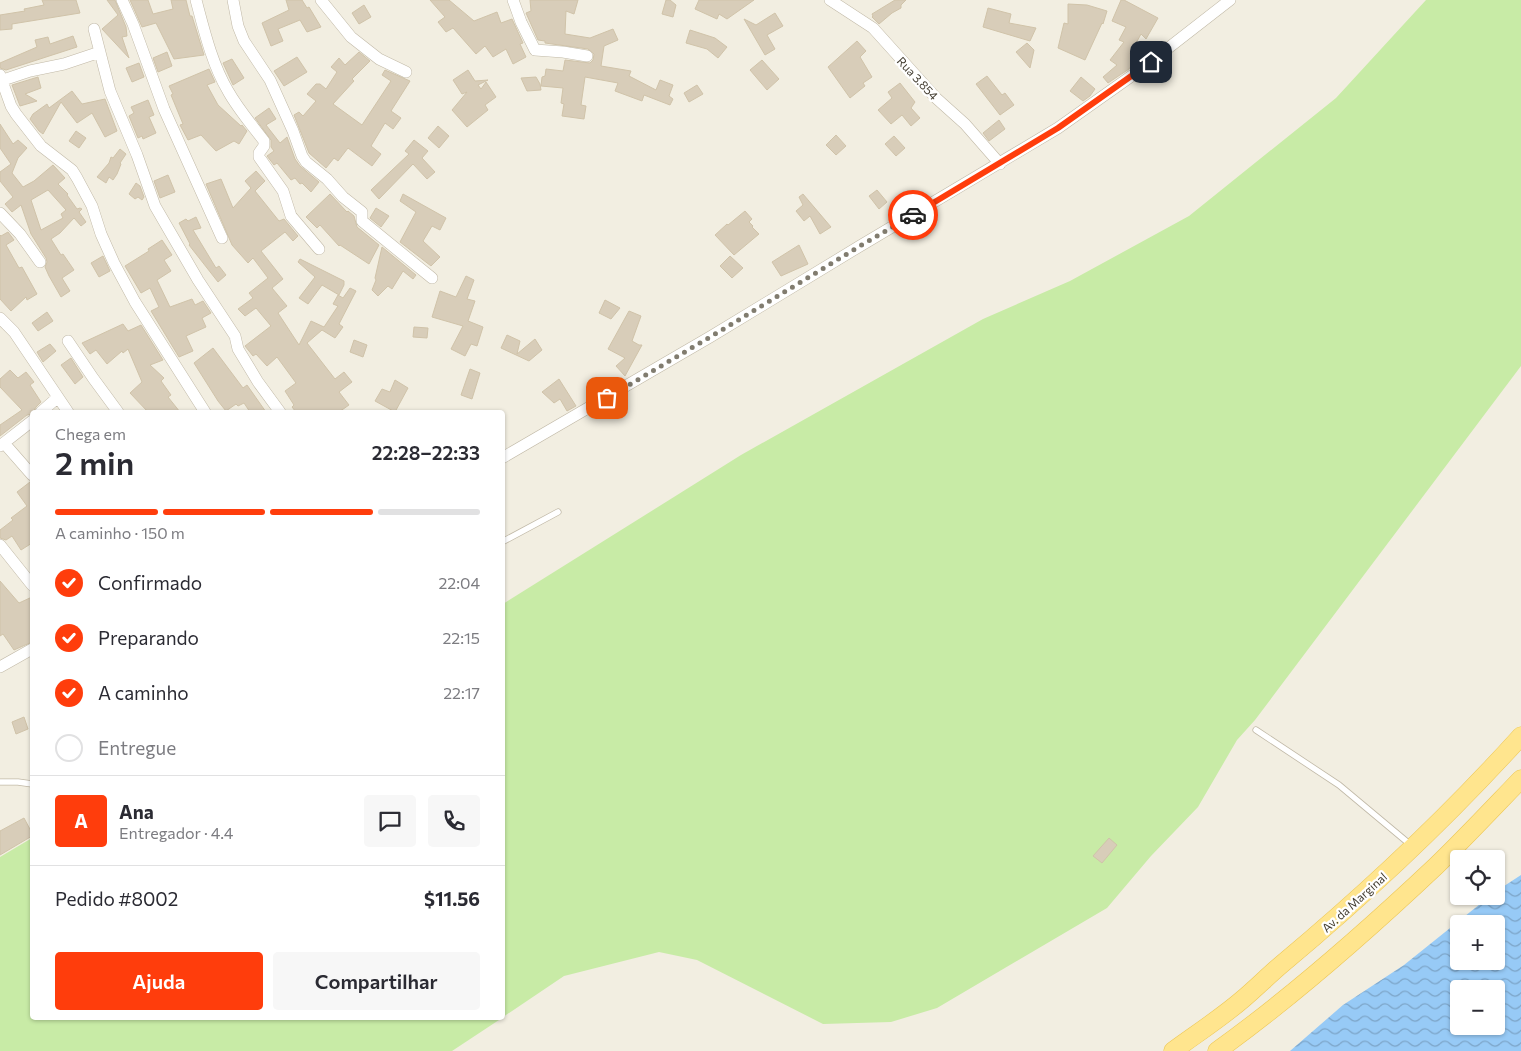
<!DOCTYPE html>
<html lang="pt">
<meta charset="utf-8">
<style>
:root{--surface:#fff;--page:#f7f7f7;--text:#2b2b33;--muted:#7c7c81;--line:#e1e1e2;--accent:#ff3d0c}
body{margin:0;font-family:Commissioner,sans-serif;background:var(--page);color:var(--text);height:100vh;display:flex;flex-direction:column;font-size:19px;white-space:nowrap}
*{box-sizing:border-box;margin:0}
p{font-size:16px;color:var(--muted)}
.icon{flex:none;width:28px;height:28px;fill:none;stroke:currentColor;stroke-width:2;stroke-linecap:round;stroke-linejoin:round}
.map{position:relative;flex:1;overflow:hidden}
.sheet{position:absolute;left:30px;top:410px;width:475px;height:610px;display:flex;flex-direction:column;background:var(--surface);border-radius:5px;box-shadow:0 1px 4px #0004}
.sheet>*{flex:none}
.controls{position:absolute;left:1450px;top:850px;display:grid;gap:10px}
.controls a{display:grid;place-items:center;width:55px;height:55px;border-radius:5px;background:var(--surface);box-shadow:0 1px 4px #0004;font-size:25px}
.pin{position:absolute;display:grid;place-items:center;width:42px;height:42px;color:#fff;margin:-21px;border-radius:10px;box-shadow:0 2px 8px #0006}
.courier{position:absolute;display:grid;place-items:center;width:50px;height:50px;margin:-25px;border:4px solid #ff3d0c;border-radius:50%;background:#fff;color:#222;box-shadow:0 1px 6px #0007}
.summary em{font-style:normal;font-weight:600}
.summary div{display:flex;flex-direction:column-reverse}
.summary{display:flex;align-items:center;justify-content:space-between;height:85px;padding:0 25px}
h1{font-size:32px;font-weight:600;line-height:38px}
.bar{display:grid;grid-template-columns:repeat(4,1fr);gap:8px 5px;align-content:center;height:60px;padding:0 25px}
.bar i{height:6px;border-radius:4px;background:var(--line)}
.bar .current{background:var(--accent)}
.bar p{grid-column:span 4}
.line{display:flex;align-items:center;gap:12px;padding:0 25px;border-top:1px solid var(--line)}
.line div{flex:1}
.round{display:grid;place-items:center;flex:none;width:52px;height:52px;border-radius:5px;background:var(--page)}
ol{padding:0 25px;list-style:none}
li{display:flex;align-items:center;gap:15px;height:55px}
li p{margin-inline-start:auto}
li .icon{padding:5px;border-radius:50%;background:var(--accent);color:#fff;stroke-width:4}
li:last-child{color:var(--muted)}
li i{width:28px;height:28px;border:2px solid var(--line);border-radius:50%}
.button{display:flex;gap:10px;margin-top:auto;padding:10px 25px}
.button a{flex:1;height:58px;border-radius:5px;background:var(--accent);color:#fff;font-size:20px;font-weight:600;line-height:58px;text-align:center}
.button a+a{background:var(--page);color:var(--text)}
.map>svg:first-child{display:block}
</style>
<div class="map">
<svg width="1521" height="1051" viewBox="0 0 1521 1051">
<defs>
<pattern id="water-waves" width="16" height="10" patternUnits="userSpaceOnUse" patternTransform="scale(1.25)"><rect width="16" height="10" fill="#97caf6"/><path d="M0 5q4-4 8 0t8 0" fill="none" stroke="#7da5c8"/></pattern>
</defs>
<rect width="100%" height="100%" fill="#f2eee1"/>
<path fill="#c8eba6" d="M 1426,0 L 1521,0 L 1521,366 L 1255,720 L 1237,740 L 1198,807 L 1151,856 L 1107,908 L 937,1008 L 891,1022 L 823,1024 L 697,960 L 659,952 L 564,976 L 503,1017 L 503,604 L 741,455 L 983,319 L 1070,281 L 1189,216 L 1336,98 Z
M 32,838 L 32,1018 L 502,1018 L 452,1051 L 0,1051 L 0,857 Z"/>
<path fill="url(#water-waves)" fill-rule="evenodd" d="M 1521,875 L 1521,1051 L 1290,1051 L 1343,1005 L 1404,965 L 1490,896 L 1496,896 L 1498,890 ZM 1459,924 L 1496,924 L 1496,961 L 1459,961 ZM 1459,989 L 1496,989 L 1496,1026 L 1459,1026 Z"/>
<path fill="#d8cdb9" stroke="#d0c3a9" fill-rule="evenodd" d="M 42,0 L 76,0 L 80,13 L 12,24 L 12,29 L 0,30 L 0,15 L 25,11 L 24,9 L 44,5 Z
M 107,0 L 115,0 L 126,27 L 127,36 L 122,37 L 129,58 L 102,29 L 118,15 Z
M 130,0 L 148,0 L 153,14 L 173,9 L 171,0 L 186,0 L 190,16 L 192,16 L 204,55 L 174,59 L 156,23 L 142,27 Z
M 286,0 L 302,0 L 307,8 L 309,7 L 321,27 L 307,32 L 300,20 L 278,29 L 283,41 L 271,46 L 262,23 L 289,10 Z
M 430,0 L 449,0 L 474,21 L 497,12 L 501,23 L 512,19 L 523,43 L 520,44 L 526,57 L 513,64 L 506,49 L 493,57 L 485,46 L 476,54 L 453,28 L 446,32 L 438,22 L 445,17 Z
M 530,0 L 578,0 L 574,14 L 566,11 L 565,34 L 590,38 L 613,29 L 618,40 L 604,46 L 601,66 L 631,71 L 629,76 L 656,90 L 660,80 L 673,85 L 669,96 L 673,99 L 670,105 L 644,95 L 642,101 L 615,91 L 618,83 L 585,77 L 581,105 L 586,106 L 584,119 L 562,116 L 564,104 L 561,103 L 563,88 L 541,86 L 542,77 L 545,76 L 546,69 L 563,71 L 565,60 L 590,63 L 593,60 L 594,54 L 588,49 L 545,43 L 545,41 L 538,40 L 526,13 L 531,11 Z
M 666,0 L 670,0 L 676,5 L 673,17 L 662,14 Z
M 699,0 L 754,0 L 727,19 L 719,14 L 717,19 L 695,9 Z
M 895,0 L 906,0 L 901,5 L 901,8 L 892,13 L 879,24 L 872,17 L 873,16 L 872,14 Z
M 1121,0 L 1124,0 L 1158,18 L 1146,39 L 1141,34 L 1130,54 L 1136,59 L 1129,69 L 1108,83 L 1103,77 L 1117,65 L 1110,60 L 1124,42 L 1119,40 L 1126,27 L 1112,21 Z
M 1068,4 L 1087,5 L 1107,11 L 1103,24 L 1102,23 L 1085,60 L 1058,48 L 1064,23 L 1068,24 Z
M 364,5 L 371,17 L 359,24 L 352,13 Z
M 988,8 L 1011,14 L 1009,23 L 1036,28 L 1030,41 L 983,27 Z
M 775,13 L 783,26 L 767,35 L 775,49 L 765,55 L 744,19 L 756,25 Z
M 690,30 L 715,38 L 727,47 L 718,58 L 707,49 L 686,43 Z
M 73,36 L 77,47 L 6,70 L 0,68 L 0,63 L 37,47 L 35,40 L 48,37 L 50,44 Z
M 857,41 L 866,51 L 860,57 L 872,77 L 863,83 L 865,86 L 850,98 L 828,67 Z
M 1027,43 L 1034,50 L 1030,68 L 1016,52 Z
M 167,52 L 172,66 L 158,72 L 153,58 Z
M 359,52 L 370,61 L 352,79 L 354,81 L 333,104 L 362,125 L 391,81 L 382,75 L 385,70 L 410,81 L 391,111 L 401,118 L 393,129 L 385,123 L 371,146 L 381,154 L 372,166 L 348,148 L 338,161 L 334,158 L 326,168 L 309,153 L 294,115 L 299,112 L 303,116 L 316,101 L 307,94 L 316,84 L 320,84 L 326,89 L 337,72 L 331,67 L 339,58 L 345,65 Z
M 297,57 L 307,72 L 284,86 L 274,71 Z
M 232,59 L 244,78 L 233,85 L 223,63 Z
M 762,60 L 779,79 L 767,90 L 750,70 Z
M 139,63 L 144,77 L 132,82 L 126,68 Z
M 209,69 L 215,82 L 207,85 L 218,105 L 241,126 L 242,125 L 247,131 L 239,144 L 234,141 L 216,151 L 201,135 L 188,140 L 180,125 L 183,124 L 171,95 L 173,94 L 169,86 Z
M 468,70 L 475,81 L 488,80 L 478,85 L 481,89 L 486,82 L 496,97 L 485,105 L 488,110 L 467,127 L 452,110 L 467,92 L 462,94 L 453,80 Z
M 987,76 L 1002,95 L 1005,93 L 1014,105 L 1000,115 L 976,84 Z
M 38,77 L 41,88 L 25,94 L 37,101 L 20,106 L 12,85 Z
M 536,77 L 540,84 L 541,90 L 527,91 L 521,78 Z
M 1081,77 L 1095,89 L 1090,96 L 1083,101 L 1070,91 Z
M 900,83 L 915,102 L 911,108 L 920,118 L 911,126 L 902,115 L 891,124 L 878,110 L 892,98 L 888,92 Z
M 697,85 L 703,94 L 689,102 L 684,93 Z
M 72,91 L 82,104 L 105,99 L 117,131 L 105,137 L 92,113 L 77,123 L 61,102 L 43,134 L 39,131 L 30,119 L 33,114 L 47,104 L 49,108 Z
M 148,100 L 154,115 L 149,117 L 156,133 L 143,139 L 142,136 L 138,138 L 129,116 L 134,113 L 131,107 Z
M 269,108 L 276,119 L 266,125 L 280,143 L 287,137 L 295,159 L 300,166 L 319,182 L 311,192 L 302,183 L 300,184 L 295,178 L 291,180 L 277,163 L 274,165 L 267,156 L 274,151 L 271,147 L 271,140 L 255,118 Z
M 999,120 L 1005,129 L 989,141 L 983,133 Z
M 0,124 L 13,144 L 18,140 L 27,148 L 18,158 L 12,173 L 23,187 L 34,181 L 53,165 L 65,178 L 58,184 L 68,194 L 67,195 L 77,209 L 80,208 L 82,209 L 79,212 L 86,222 L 81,226 L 74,218 L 60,233 L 51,239 L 61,255 L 63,254 L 74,270 L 62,278 L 70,291 L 61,297 L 49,276 L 45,267 L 47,262 L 46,258 L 31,234 L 21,205 L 12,212 L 5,204 L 13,197 L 0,181 L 0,172 L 11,164 L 0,148 ZM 48,190 L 66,210 L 61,214 L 63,218 L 41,230 L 31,200 Z
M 438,126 L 449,136 L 439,148 L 428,138 Z
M 76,131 L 86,138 L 79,148 L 69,141 Z
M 836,135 L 846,146 L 836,155 L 826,145 Z
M 894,136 L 905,148 L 896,156 L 885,144 Z
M 414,140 L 428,151 L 422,158 L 435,172 L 427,179 L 413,164 L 379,199 L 371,190 L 409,154 L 405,151 Z
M 120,149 L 126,154 L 120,163 L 121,164 L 117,174 L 113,180 L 109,177 L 106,183 L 97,177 L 109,163 L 111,157 L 113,158 Z
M 256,171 L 265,181 L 255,191 L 279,221 L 284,219 L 298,236 L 293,241 L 285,232 L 261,251 L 283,279 L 272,288 L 287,306 L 278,313 L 299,345 L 311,321 L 324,327 L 338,306 L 333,304 L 338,295 L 343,298 L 350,288 L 356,291 L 339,324 L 343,327 L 335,338 L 322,330 L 307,343 L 335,379 L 344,372 L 352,382 L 339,392 L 349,405 L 339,412 L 296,412 L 292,407 L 294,405 L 285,391 L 296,383 L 277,357 L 267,366 L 256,354 L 253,356 L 245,346 L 271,326 L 256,308 L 245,316 L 238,309 L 253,298 L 249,293 L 268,278 L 253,258 L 248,263 L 232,245 L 206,184 L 221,179 L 233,208 L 251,188 L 245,181 Z
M 168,175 L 175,192 L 160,198 L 154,181 Z
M 136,183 L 140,186 L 144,197 L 142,200 L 138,197 L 135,199 L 129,194 Z
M 877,190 L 887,202 L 879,209 L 869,196 Z
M 330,194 L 347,212 L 348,211 L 354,216 L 357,227 L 379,245 L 369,264 L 340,245 L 339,246 L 320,225 L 317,228 L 306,217 Z
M 403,194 L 446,218 L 440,230 L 432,226 L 423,241 L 440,257 L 431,266 L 400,242 L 416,212 L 400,201 Z
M 803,194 L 831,227 L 820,234 L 810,216 L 804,221 L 796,211 L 803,205 L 799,197 Z
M 376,208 L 389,216 L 381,227 L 370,218 Z
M 745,211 L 752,219 L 749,222 L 753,226 L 752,227 L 759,234 L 734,255 L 715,235 L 727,224 L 728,225 Z
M 196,217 L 201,228 L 193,230 L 216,268 L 219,266 L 226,275 L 218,282 L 189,245 L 190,244 L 179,223 L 186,219 L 188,221 Z
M 8,232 L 14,240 L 6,245 L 19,268 L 22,267 L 37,294 L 27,300 L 26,297 L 11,311 L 0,299 L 0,235 L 1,236 Z
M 162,240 L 172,255 L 164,260 L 171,271 L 157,280 L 170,307 L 192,299 L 195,305 L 203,301 L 211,313 L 202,318 L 206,327 L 186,336 L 193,351 L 179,357 L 151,311 L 159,307 L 150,288 L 141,293 L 125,266 L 149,251 L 148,249 Z
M 799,245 L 808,264 L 781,276 L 772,262 Z
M 382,247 L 416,275 L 413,279 L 403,271 L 392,289 L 388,286 L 378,296 L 372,290 L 376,280 L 375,278 Z
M 103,256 L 110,271 L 99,277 L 91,263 Z
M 730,256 L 743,268 L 732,278 L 720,266 Z
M 300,259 L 344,281 L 344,285 L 339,295 L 322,285 L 308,304 L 299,298 L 315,277 L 298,262 Z
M 466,276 L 474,280 L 467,299 L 475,301 L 468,321 L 483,327 L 477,346 L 471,344 L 465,356 L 451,349 L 463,326 L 432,317 L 440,291 L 456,297 Z
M 605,300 L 620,308 L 611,319 L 599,313 Z
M 629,311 L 641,316 L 632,341 L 639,345 L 642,345 L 625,376 L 616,366 L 625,358 L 608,349 Z
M 47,312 L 53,321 L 38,331 L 32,323 Z
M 123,324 L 128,331 L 141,325 L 163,360 L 150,365 L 164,378 L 161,381 L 171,395 L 168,397 L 180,412 L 148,412 L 130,393 L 142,382 L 128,349 L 123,353 L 122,351 L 107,364 L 96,350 L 90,354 L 82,343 Z
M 414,327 L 428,328 L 427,338 L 413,337 Z
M 507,335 L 520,341 L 517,354 L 535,339 L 542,350 L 529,361 L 501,348 Z
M 354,340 L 367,345 L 363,357 L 350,352 Z
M 50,344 L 56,351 L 43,362 L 37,352 Z
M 213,348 L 243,388 L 247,385 L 266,412 L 250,412 L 244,403 L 238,406 L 236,404 L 226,411 L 218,401 L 194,363 Z
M 71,358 L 83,377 L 75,384 L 61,365 Z
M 470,369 L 480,373 L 472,399 L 461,395 Z
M 10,370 L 18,378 L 26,372 L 34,382 L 30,385 L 41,402 L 36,407 L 32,414 L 27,415 L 0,436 L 0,425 L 22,410 L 0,387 L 0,379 Z
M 559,379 L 576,406 L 567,411 L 560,399 L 554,403 L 542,392 Z
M 395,380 L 408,388 L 395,412 L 375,401 L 382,389 L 390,392 Z
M 30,482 L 32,482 L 32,543 L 21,550 L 12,536 L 6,540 L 0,538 L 0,530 L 13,520 L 11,518 L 27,506 L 17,492 Z
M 0,581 L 19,603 L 32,597 L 32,642 L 14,650 L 3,634 L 0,636 Z
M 24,717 L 28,729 L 16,734 L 12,722 Z
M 24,818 L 32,833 L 32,836 L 0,855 L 0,831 Z
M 1109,838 L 1117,845 L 1102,863 L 1093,856 Z"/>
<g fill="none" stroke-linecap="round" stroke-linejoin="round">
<g stroke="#c1b9a7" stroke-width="7">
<path id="service" d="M 502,542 L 558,512
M 1256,730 L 1339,785 L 1412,846
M 0,782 L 18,782 L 32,784"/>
</g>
<g stroke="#c1b9a7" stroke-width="12">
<path id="minor" d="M 122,0 L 133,24 L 164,109 L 222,238
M 196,0 C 204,30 212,64 228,91 C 238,109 252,125 264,141 L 264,146 L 259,153 L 259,157 L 283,191 L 291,216 L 319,249
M 233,0 L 238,26 L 244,41 L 270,80 L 293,131 L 302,156 L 306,162 L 327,179 L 343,197 L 362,212 L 362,221 L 432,278
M 321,0 L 351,37 L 379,59 L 406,72
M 513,0 L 521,22 L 535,50 L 563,52 L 587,56
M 830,0 L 873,28 L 936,98 L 965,124 L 1000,164
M 94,29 L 110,91 L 137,155 L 155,206 L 198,280 L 235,336 L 238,349 L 258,382 L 280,412
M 0,75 L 11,106 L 16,114 L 41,146 L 72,170 L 77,178 L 92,206 L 101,234 L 114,263 L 135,302 L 205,412
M 0,81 L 30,71 L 64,64 L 100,52
M 0,213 L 20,234 L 40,262
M 0,318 L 14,332 L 68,412
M 68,341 L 93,378 L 118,412
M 41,412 L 57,398
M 4,443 L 32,475
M 0,446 L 32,421
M 502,458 L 710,337 L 860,246 L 1058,128 L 1140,70 L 1230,0
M 0,545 L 32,585
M 0,667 L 32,649"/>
</g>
<g stroke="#edc755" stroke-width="19">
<path id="primary" d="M 1173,1051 C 1196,1034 1221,1018 1243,999 C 1256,988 1269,975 1282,964 C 1367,893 1447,818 1521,736
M 1217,1051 C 1295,995 1366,932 1436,866 C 1465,838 1493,808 1521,779"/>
</g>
<use href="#service" stroke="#fff" stroke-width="5.5"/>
<use href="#minor" stroke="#fff" stroke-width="11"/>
<use href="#primary" stroke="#ffe58e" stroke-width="18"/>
</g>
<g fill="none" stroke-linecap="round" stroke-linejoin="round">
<path stroke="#817c6f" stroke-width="5" stroke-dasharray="0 9" d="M 607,398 L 727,327 L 860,246 L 913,215"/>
<path stroke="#ff3d0c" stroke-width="6" d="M 913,215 L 1058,128 L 1151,62"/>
</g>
<g text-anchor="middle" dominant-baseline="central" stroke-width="4.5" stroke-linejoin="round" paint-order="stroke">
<g font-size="12" fill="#443e32" stroke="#fff">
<text transform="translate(918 78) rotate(47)">Rua 3.854</text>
<text transform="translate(1354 902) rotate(-42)">Av. da Marginal</text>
</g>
</g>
</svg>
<div class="controls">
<a><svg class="icon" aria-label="locate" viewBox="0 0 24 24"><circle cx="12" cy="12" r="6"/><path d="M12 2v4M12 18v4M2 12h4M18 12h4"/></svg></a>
<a>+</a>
<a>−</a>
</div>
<div class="pin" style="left:607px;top:398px;background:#ea580c"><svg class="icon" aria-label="bag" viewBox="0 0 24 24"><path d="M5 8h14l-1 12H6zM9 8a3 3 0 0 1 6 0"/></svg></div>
<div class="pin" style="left:1151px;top:62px;background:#1f2937"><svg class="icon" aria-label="home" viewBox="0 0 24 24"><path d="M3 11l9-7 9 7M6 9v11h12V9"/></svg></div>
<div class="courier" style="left:913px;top:215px"><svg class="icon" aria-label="car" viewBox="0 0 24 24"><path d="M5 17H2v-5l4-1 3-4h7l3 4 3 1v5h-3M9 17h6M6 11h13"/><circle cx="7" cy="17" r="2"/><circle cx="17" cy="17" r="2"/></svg></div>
<section class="sheet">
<div class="summary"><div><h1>2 min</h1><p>Chega em</p></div><em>22:28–22:33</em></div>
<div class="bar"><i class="current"></i><i class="current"></i><i class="current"></i><i></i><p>A caminho · 150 m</p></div>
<ol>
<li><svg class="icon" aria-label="check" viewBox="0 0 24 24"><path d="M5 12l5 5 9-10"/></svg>Confirmado<p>22:04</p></li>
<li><svg class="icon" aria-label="check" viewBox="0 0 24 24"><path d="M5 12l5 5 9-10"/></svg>Preparando<p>22:15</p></li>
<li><svg class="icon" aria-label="check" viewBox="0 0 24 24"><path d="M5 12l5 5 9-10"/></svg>A caminho<p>22:17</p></li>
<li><i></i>Entregue</li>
</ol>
<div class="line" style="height:90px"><b class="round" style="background:var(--accent);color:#fff">A</b><div><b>Ana</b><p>Entregador · 4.4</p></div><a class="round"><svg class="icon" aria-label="chat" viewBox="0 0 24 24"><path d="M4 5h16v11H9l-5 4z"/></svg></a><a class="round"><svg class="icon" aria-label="phone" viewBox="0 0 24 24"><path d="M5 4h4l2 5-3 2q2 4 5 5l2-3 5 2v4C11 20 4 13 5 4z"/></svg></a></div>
<div class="line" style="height:65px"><div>Pedido #8002</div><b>$11.56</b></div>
<div class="button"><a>Ajuda</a><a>Compartilhar</a></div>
</section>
</div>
